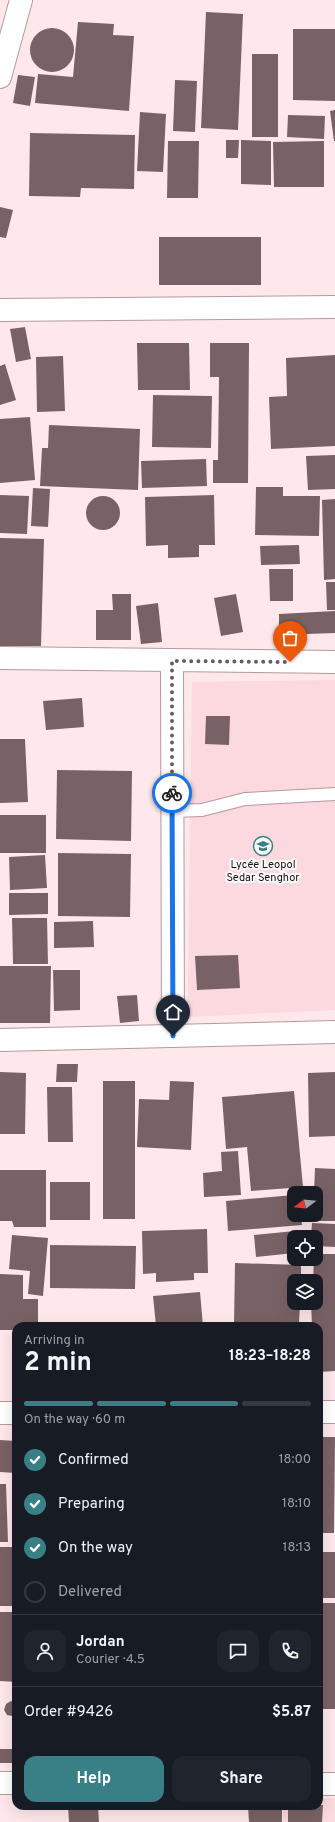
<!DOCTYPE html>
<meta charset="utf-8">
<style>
:root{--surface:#171b24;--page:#20242c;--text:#f1f3f6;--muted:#9ea1a6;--line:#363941;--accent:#388086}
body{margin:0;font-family:Overpass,sans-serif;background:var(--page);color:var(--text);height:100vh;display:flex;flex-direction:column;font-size:15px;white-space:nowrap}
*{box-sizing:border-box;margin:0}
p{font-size:13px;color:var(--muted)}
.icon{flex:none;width:22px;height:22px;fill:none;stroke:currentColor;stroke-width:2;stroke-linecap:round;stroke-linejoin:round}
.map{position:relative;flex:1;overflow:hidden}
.drawer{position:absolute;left:12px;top:1322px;width:311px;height:488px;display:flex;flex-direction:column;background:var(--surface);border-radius:12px;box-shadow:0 4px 16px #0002}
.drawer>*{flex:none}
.needle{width:26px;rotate:254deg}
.controls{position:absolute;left:287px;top:1186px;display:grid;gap:8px}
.controls a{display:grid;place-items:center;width:36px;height:36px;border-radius:8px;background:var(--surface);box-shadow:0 4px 16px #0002;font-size:20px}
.pin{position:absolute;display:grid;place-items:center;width:34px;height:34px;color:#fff;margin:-41px -17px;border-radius:50% 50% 50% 0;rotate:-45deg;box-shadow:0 0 4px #0007}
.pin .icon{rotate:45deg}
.courier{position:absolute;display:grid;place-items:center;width:40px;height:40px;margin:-20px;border:3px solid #1a73e8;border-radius:50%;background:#fff;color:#222;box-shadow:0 1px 5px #0007}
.summary em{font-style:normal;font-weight:700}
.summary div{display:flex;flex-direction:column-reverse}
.summary{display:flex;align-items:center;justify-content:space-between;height:68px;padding:0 12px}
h1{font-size:26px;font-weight:700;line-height:30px}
.bar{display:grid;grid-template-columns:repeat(4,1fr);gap:6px 4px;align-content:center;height:48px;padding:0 12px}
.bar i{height:5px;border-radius:3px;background:var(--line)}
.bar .selected{background:var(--accent)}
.bar p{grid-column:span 4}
.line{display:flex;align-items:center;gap:10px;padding:0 12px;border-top:1px solid var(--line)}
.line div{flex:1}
.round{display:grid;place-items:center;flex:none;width:42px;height:42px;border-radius:12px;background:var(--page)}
ol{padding:0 12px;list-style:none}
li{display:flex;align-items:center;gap:12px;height:44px}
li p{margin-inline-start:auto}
li .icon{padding:4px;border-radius:50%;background:var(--accent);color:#fff;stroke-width:4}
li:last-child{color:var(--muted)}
li i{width:22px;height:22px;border:2px solid var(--line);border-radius:50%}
.primary-button{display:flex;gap:8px;margin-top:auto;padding:8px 12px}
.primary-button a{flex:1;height:46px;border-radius:12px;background:var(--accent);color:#fff;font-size:16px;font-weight:700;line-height:46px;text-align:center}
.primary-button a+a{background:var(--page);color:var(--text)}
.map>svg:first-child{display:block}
</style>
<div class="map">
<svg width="335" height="1822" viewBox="0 0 335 1822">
<rect width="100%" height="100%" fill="#fee8ec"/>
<path fill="#fcd8df" d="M 335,680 L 335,1010 L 188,1017 L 192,682 Z
M 319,1798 L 335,1798 L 335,1822 L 283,1822 L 283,1806 L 319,1806 Z"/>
<path fill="#796266" d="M 206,12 L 243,14 L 238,130 L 201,128 Z
M 78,22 L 114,24 L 113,35 L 134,36 L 129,111 L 35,103 L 38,74 L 73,77 Z
M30 50a22 22 0 1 1 44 0a22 22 0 1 1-44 0Z
M 293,29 L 335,29 L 335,101 L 293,100 Z
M 252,54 L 278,54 L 278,137 L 252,137 Z
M 18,75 L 35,77 L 30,106 L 13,103 Z
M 175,80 L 197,81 L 195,132 L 173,131 Z
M 335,110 L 335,141 L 334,141 L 330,111 Z
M 140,112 L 166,114 L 163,172 L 137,171 Z
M 288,115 L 325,116 L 324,139 L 287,137 Z
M 30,133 L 135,135 L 134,189 L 81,188 L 80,197 L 29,196 Z
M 226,140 L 239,140 L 238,158 L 226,158 Z
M 241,140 L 271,141 L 271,185 L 241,184 Z
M 168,141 L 199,141 L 198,198 L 167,198 Z
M 324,141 L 324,187 L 274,187 L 273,142 Z
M 0,207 L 13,210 L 6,238 L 0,237 Z
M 159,237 L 261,237 L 261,285 L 159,285 Z
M 25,327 L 31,359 L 16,362 L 10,329 Z
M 137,343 L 189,343 L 190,390 L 138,390 Z
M 210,343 L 249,343 L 248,483 L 213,483 L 213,460 L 218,460 L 219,377 L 210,377 Z
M 335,355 L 335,446 L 271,449 L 269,397 L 287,396 L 286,358 Z
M 63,356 L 65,411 L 37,412 L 36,357 Z
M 5,364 L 16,400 L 0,405 L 0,366 Z
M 153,395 L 212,396 L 211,448 L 152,447 Z
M 30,417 L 35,480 L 0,483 L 0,419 Z
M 49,425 L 140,429 L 138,490 L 40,486 L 42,448 L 48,448 Z
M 335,455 L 335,489 L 308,490 L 306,456 Z
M 206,459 L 207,486 L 142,488 L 141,461 Z
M 256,487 L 283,487 L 283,496 L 320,496 L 319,536 L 255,535 Z
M 33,488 L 50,489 L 48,527 L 31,526 Z
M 0,495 L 29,496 L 27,534 L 0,533 Z
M 214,495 L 215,545 L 199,545 L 199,557 L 168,558 L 168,545 L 146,546 L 145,497 Z
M86 513a17 17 0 1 1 34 0a17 17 0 1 1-34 0Z
M 335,499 L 335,579 L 324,580 L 322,500 Z
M 0,538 L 44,539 L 41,646 L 0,646 Z
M 299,545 L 300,564 L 261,565 L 260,546 Z
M 269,569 L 293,569 L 293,601 L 270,601 Z
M 326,582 L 335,582 L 335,610 L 327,610 Z
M 112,594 L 131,594 L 131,640 L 96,640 L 96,610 L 113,610 Z
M 236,594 L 243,632 L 221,636 L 214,598 Z
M 158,603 L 162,642 L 141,644 L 136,606 Z
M 335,611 L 335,633 L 279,635 L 279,614 Z
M 82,698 L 84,727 L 46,730 L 43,701 Z
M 206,716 L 230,716 L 229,745 L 205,744 Z
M 0,739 L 25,739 L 28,802 L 0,803 Z
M 57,770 L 132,771 L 131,841 L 56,839 Z
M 0,815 L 46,815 L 46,853 L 0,853 Z
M 58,853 L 131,854 L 130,917 L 58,916 Z
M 45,855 L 47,888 L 10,890 L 9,857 Z
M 9,893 L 48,893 L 48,914 L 9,915 Z
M 12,918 L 47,918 L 48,964 L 13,964 Z
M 93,921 L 94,947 L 54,948 L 54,922 Z
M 238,955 L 240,988 L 197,990 L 195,956 Z
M 0,966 L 51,966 L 50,1023 L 0,1023 Z
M 53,970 L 80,970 L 80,1010 L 54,1011 Z
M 137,995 L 139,1021 L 120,1023 L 117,996 Z
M 57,1064 L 78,1064 L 77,1082 L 56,1082 Z
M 0,1072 L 26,1073 L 25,1134 L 0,1134 Z
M 335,1072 L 335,1136 L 309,1137 L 308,1073 Z
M 103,1081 L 135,1081 L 135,1219 L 103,1219 Z
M 170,1081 L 194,1082 L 191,1150 L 137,1147 L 139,1099 L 169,1100 Z
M 47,1087 L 72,1087 L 73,1142 L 48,1142 Z
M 294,1091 L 303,1187 L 251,1191 L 247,1147 L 226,1149 L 222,1097 Z
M 238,1151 L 241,1195 L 204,1197 L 203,1173 L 222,1171 L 221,1152 Z
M 315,1168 L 335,1169 L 335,1221 L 313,1221 L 313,1215 L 316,1215 L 316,1193 L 314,1193 Z
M 0,1170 L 46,1170 L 46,1227 L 14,1227 L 12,1221 L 0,1221 Z
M 50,1182 L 90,1182 L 90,1220 L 50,1220 Z
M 294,1195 L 294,1215 L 301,1215 L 302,1225 L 228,1231 L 226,1201 Z
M 312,1223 L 335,1224 L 335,1247 L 316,1246 L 316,1237 L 311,1237 Z
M 207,1229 L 208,1273 L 194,1273 L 194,1280 L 156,1282 L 156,1273 L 143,1274 L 142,1231 Z
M 305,1230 L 306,1237 L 294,1237 L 294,1253 L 256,1257 L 254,1235 Z
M 12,1235 L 48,1238 L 43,1296 L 28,1294 L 30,1271 L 9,1269 Z
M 50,1245 L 136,1246 L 135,1289 L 50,1288 Z
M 316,1254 L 335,1254 L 335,1371 L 319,1372 L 319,1326 L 312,1326 L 311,1303 L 316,1303 L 316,1290 L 318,1286 L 316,1285 L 316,1281 L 313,1281 L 314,1259 L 316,1259 Z
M 235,1263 L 301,1265 L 301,1281 L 294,1281 L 294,1303 L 300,1303 L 299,1323 L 284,1322 L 284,1326 L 234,1326 Z
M 0,1274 L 23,1275 L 23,1299 L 38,1299 L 38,1326 L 16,1326 L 16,1330 L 0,1330 Z
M 200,1292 L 203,1326 L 156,1326 L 153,1296 Z
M 319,1437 L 335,1437 L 334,1533 L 319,1533 Z
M 0,1440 L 16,1441 L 16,1473 L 0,1472 Z
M 0,1484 L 6,1484 L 8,1542 L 0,1542 Z
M 0,1547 L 16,1547 L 16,1606 L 0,1606 Z
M 319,1552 L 335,1552 L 335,1598 L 319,1598 Z
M 319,1603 L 335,1603 L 335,1709 L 323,1709 Z
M 0,1612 L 16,1612 L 16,1682 L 0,1681 Z
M 11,1701 L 16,1703 L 16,1715 L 12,1716 L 7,1715 L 4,1710 L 6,1704 Z
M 0,1749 L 12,1749 L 12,1763 L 0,1763 Z
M 319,1805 L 323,1805 L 322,1822 L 288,1822 L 288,1806 L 319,1806 Z
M 68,1806 L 98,1806 L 99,1822 L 69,1822 Z
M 248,1806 L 282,1806 L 282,1822 L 249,1822 Z"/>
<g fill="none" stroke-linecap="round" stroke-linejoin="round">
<g stroke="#b39a9f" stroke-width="14">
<path id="lane" d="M 172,811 L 202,810 L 245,799 L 335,794"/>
</g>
<g stroke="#b39a9f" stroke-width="24">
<path id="street" d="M 0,77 L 21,0
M 0,310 L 335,307
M 0,658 L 335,662
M 172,661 L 173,1036
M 0,1040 L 335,1032
M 319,1412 L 335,1412
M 0,1413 L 16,1413
M 0,1783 L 16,1783
M 319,1784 L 335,1784"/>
</g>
<use href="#lane" stroke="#fff" stroke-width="12"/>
<use href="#street" stroke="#fff" stroke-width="22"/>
</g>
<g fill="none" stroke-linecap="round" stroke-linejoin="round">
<path stroke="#695c5e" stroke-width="4" stroke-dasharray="0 7.2" d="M 172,793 L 172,661 L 290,662"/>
<path stroke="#1a73e8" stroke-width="5" d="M 172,793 L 173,1036"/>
</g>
<defs>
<g id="school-ring" transform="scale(1)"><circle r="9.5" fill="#fbfbfb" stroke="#388086" stroke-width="1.5"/><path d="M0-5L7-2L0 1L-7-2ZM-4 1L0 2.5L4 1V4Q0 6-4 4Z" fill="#388086"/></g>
</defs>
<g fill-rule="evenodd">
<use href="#school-ring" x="263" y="846"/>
</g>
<g text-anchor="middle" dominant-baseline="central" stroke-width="4" stroke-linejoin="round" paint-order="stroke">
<g font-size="11" fill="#191012" stroke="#fbfbfb">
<text x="263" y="865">Lycée Leopol<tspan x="263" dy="13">Sedar Senghor</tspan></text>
</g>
</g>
</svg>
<div class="controls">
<a><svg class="needle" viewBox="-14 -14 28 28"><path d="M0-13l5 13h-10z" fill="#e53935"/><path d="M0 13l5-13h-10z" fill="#9ea1a6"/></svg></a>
<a><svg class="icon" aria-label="locate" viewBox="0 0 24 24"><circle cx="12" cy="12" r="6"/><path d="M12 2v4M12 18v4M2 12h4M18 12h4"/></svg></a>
<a><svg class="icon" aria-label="layers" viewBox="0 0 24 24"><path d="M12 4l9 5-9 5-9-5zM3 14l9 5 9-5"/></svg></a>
</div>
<div class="pin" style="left:290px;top:662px;background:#ea580c"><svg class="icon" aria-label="bag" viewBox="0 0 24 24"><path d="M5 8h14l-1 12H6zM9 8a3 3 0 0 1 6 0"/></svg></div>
<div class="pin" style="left:173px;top:1036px;background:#1f2937"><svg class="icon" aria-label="home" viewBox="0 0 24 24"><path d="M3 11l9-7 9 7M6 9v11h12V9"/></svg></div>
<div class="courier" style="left:172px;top:793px"><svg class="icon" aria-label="bike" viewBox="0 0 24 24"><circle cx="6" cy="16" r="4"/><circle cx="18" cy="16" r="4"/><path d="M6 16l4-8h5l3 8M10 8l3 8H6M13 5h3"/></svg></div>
<section class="drawer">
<div class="summary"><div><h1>2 min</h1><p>Arriving in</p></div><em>18:23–18:28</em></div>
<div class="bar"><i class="selected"></i><i class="selected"></i><i class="selected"></i><i></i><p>On the way · 60 m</p></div>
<ol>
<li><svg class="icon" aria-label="check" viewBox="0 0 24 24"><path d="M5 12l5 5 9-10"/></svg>Confirmed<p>18:00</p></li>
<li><svg class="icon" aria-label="check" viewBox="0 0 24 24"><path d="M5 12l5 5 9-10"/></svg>Preparing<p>18:10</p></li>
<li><svg class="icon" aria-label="check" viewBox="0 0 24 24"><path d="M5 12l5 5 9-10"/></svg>On the way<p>18:13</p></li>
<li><i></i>Delivered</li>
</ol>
<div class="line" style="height:72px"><a class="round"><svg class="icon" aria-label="person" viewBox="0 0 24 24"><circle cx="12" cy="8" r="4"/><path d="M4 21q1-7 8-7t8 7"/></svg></a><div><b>Jordan</b><p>Courier · 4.5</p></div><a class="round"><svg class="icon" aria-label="chat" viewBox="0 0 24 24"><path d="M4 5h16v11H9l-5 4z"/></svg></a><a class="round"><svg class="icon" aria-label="phone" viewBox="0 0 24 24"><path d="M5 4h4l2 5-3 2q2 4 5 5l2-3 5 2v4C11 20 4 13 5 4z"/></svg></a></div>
<div class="line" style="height:52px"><div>Order #9426</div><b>$5.87</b></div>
<div class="primary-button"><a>Help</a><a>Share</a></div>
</section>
</div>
